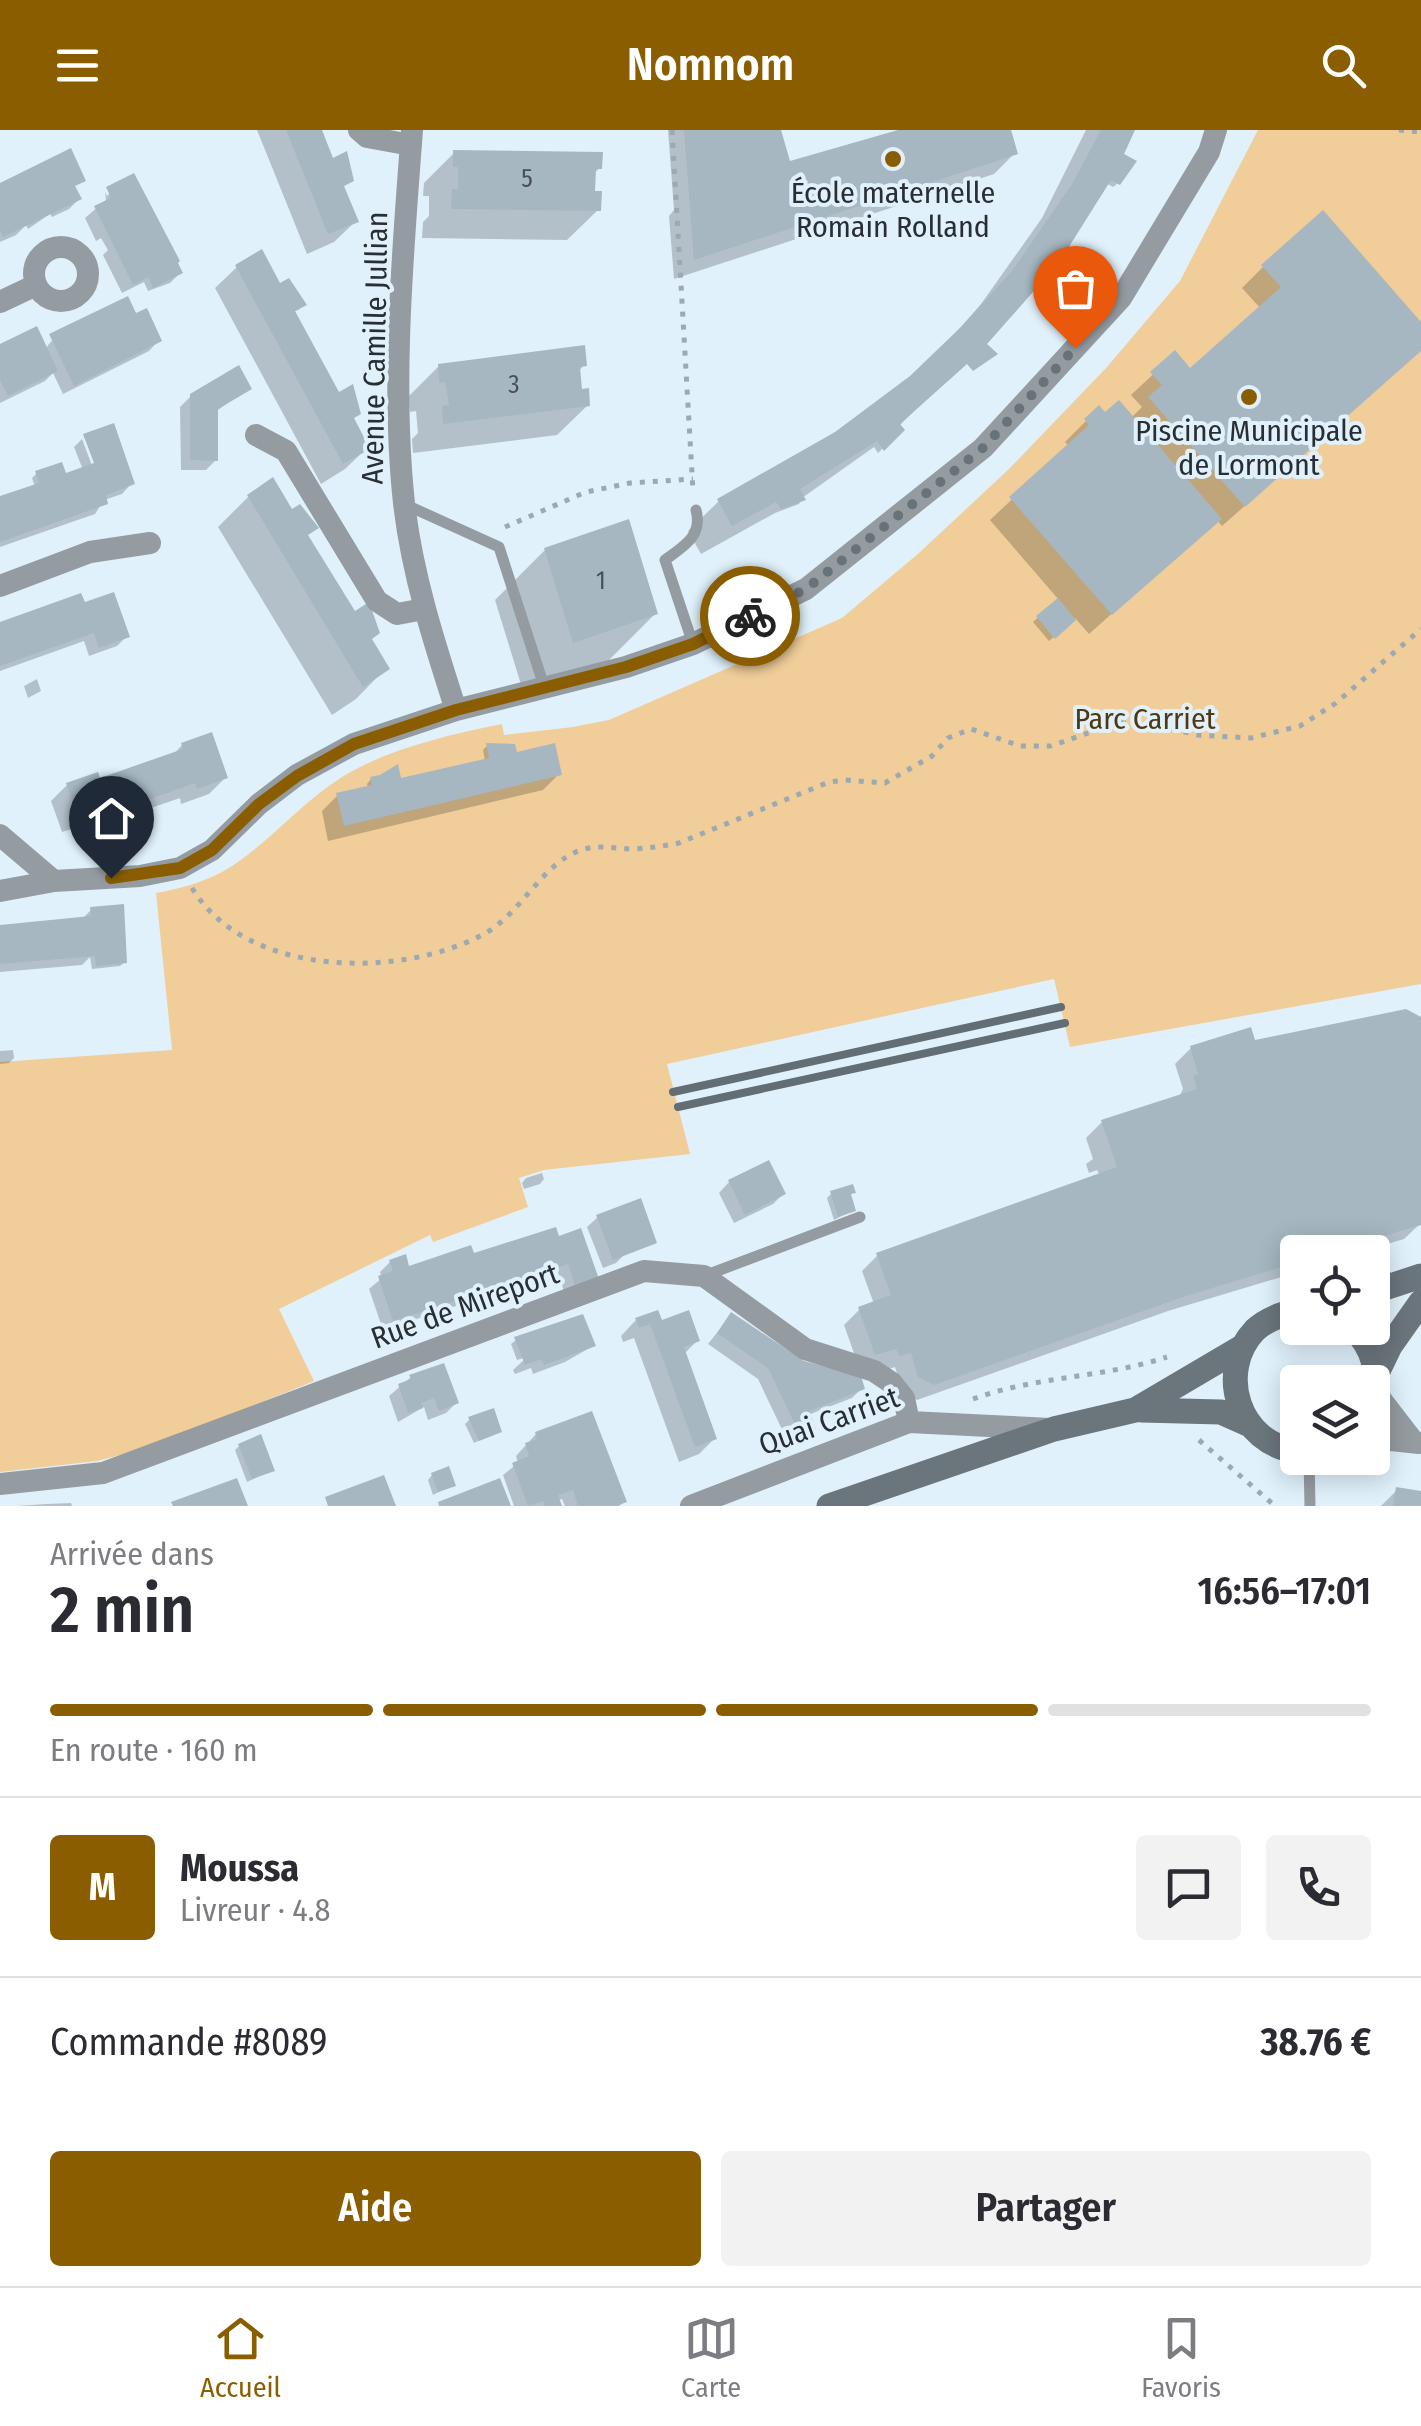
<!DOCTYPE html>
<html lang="fr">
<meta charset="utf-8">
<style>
:root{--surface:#fff;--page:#f2f2f3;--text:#2b2b33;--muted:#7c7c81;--line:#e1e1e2;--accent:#8a5e00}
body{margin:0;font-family:"Fira Sans Condensed",sans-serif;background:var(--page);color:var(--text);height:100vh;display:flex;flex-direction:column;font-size:38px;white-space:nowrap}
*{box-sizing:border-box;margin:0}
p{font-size:32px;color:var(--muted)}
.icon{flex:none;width:55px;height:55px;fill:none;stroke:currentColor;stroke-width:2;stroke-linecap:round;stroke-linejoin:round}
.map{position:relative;height:1376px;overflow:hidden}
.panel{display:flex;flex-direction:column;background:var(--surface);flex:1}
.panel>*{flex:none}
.fabs{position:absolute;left:1280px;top:1105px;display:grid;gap:20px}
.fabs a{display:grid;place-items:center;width:110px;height:110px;border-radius:10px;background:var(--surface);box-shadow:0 5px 25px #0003;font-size:50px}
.pin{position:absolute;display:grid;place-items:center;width:85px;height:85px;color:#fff;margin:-102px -42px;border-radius:50% 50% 50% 0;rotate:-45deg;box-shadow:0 0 10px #0007}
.pin .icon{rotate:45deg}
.courier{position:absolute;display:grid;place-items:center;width:100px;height:100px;margin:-50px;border:8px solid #8a5e00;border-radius:50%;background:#fff;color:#222;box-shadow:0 2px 12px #0007}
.headline em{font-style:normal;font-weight:600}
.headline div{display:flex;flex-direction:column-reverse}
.headline{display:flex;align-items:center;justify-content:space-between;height:170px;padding:0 50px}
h1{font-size:65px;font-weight:600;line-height:75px}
.bar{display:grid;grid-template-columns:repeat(4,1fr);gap:15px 10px;align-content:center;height:120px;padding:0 50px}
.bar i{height:12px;border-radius:8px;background:var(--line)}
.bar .on{background:var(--accent)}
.bar p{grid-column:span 4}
.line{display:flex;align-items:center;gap:25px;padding:0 50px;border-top:2px solid var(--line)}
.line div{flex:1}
.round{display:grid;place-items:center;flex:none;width:105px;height:105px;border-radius:10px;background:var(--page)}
.primary-button{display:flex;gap:20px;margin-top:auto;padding:20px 50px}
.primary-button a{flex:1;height:115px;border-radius:10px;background:var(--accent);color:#fff;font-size:40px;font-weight:600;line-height:115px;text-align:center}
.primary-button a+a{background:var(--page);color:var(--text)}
header{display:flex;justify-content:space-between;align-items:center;height:130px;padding:0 50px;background:var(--accent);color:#fff;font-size:45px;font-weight:600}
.menu{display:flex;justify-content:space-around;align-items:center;height:140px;border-top:2px solid var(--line);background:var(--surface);font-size:28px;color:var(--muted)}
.menu a{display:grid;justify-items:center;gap:5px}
.menu .on{color:var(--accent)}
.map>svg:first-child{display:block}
</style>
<header><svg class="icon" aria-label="menu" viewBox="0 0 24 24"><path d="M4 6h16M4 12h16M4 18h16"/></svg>Nomnom<svg class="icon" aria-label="search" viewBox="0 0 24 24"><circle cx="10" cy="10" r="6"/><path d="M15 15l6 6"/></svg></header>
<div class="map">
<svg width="1421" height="1376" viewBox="0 0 1421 1376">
<rect width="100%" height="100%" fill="#e0f1fc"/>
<path fill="#f0cd99" d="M 1258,0 L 1421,0 L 1421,854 L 1070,917 L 1054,849 L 667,934 L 690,1024 L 544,1040 L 519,1048 L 528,1077 L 433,1112 L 430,1105 L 279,1179 L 314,1251 L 151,1317 L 97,1331 L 0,1342 L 0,932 L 172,920 L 156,763 C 179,759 201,753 222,742 C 266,717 299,674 342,647 C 390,618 448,605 502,594 L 504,605 L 573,597 L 609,590 L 842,488 L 919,423 L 1009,339 L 1107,237 L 1180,151 Z"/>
<path fill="#0003" d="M 257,0 L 319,0 L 332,32 L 351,51 L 342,57 L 356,91 L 334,112 L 307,124 Z
M 668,0 L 779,0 L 780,38 L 909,0 L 1008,0 L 1015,23 L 994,44 L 674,149 L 669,86 L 674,80 Z
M 1086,0 L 1131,0 L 1114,37 L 1118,53 L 1113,57 L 1106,53 L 1063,121 L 1058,152 L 1053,156 L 1042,148 L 1019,176 L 899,296 L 902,300 L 878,323 L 874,317 L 802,368 L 799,374 L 775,383 L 701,424 L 688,401 L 719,371 L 836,304 L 912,248 L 941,220 L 981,174 L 1042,88 Z
M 455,22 L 600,38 L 593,44 L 593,63 L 598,80 L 567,110 L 422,108 L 423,92 L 429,86 L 429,66 L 423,66 L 424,53 Z
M 83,50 L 73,57 L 79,69 L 69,79 L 52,87 L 50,84 L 28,99 L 26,95 L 16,105 L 0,112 L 0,56 Z
M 105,62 L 107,66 L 111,62 L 180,143 L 170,153 L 148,161 L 144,152 L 122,163 L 103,125 L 108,120 L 101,108 L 96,111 L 85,88 L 106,70 Z
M 237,137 L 300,179 L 293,182 L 367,318 L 345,339 L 321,354 L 215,158 Z
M 1263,137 L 1421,195 L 1421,219 L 1222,396 L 1217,390 L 1089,504 L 1075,488 L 1049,511 L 1033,492 L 1059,470 L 990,390 L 1069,316 L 1065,312 L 1086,291 L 1105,285 L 1131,288 L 1142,277 L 1131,265 L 1175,224 L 1190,241 L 1261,179 L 1242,158 Z
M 135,187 L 159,210 L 149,221 L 63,264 L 53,243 L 45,251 L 0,273 L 0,217 L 45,219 L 59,202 Z
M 584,235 L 578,242 L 580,262 L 588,275 L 557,305 L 413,323 L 412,309 L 418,303 L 416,281 L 410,282 L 408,267 L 439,236 Z
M 249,258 L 215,282 L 216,330 L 206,340 L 181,340 L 180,277 L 191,266 Z
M 112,296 L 132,353 L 122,364 L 104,370 L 95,384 L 0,417 L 0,369 L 35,357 L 32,348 L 36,344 L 60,335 L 63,342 L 56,349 L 83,340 L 74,317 L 82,309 L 96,346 L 101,344 L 87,308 L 83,308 Z
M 248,367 L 291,382 L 386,538 L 356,569 L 332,585 L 218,397 Z
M 545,420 L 655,484 L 606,533 L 523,561 L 495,470 Z
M 83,475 L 127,506 L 117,516 L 89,526 L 84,511 L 0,541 L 0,495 Z
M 37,549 L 41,561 L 28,568 L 24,556 Z
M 182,615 L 225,648 L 209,664 L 181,674 L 180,668 L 96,697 L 94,692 L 62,702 L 51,671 L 67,655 L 98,651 L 172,626 Z
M 487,616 L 559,644 L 543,660 L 328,711 L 322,681 L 338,665 L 368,658 L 367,654 L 371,649 L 399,651 L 485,631 L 483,620 Z
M 122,777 L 126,816 L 125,832 L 120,836 L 92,839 L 90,827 L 82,835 L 0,842 L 0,798 L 81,790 L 91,780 Z
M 1421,890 L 1421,1093 L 1404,1109 L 1361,1122 L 1298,1122 L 1298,1142 L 1168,1181 L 917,1270 L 903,1263 L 895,1237 L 883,1241 L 860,1240 L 844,1195 L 860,1179 L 874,1174 L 862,1141 L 878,1125 L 1100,1046 L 1097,1040 L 1089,1043 L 1086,1034 L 1093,1029 L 1086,1008 L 1102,992 L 1179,967 L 1183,959 L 1175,934 L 1191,918 Z
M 13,920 L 14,928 L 9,933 L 0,934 L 0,921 Z
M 542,1043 L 544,1049 L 540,1054 L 524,1059 L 522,1053 L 526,1048 Z
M 729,1052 L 783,1064 L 773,1074 L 734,1093 L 719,1063 Z
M 853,1062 L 849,1066 L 853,1080 L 834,1090 L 827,1068 L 832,1063 Z
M 598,1087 L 624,1125 L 616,1133 L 603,1138 L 587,1097 Z
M 558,1111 L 596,1148 L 565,1165 L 557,1139 L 538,1149 L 383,1200 L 369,1159 L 382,1148 L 380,1142 L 390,1132 L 407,1139 Z
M 731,1185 L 803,1234 L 862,1258 L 852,1268 L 808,1285 L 813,1298 L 802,1309 L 789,1314 L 758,1249 L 708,1214 Z
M 636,1190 L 660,1193 L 698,1210 L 684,1224 L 715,1308 L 699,1324 L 679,1332 L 634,1208 L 623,1212 L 621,1206 Z
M 516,1210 L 593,1216 L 565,1232 L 533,1244 L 531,1238 L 515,1244 L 513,1240 L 527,1227 L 517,1230 L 511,1214 Z
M 411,1247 L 456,1273 L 446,1283 L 428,1290 L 424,1277 L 398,1292 L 389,1266 Z
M 470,1289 L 499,1301 L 474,1313 L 465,1294 Z
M 536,1304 L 624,1371 L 619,1376 L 565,1376 L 562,1369 L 557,1371 L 557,1376 L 514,1376 L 503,1345 L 518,1333 L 516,1326 Z
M 239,1316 L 272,1340 L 247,1352 L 235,1320 Z
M 432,1345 L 453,1355 L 433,1365 L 428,1350 Z
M 1397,1360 L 1421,1364 L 1421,1376 L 1381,1376 Z
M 71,1373 L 72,1376 L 17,1376 L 47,1374 Z"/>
<path fill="#a6b7c1" d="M 286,0 L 322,0 L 333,28 L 347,21 L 354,51 L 344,56 L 359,92 L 328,104 Z
M 684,0 L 781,0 L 790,31 L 898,0 L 1011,0 L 1018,24 L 694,130 Z
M 1101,0 L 1135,0 L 1124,24 L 1137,31 L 1120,55 L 1111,50 L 1065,123 L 1072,128 L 1060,154 L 1048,145 L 987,214 L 998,224 L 973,241 L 967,234 L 900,294 L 905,300 L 884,321 L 877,311 L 800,359 L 806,370 L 781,379 L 776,372 L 732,396 L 717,369 L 835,302 L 910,246 L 961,197 L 1012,141 L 1072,54 Z
M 71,18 L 86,51 L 75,56 L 82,69 L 3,107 L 0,101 L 0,53 Z
M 453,20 L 603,22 L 602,39 L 596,39 L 595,61 L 602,61 L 601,81 L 451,79 L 452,59 L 458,59 L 458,37 L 453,37 Z
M 134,43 L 180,131 L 178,133 L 183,143 L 153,158 L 148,147 L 133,155 L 94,76 L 111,68 L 106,57 Z
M 1323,80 L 1421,192 L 1421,221 L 1245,377 L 1148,267 L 1162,255 L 1150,242 L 1175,220 L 1190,238 L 1281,157 L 1261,135 Z
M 262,119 L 280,153 L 289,148 L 307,175 L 295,181 L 339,262 L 353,254 L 361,284 L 354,288 L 370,319 L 343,334 L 235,135 Z
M 128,166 L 136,183 L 147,178 L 162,211 L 74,256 L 49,204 Z
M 37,196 L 58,241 L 8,266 L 0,250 L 0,214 Z
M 585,215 L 587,236 L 580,237 L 582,259 L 589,258 L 590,276 L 443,294 L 442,276 L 449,275 L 445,252 L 439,253 L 438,234 Z
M 239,235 L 252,259 L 218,279 L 218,331 L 190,330 L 190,264 Z
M 1119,270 L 1222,389 L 1112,485 L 1009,367 L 1089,295 L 1084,289 L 1099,275 L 1105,282 Z
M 114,293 L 135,354 L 106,365 L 108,374 L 0,412 L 0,366 L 39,353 L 35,341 L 62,332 L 66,343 L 94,333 L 83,304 Z
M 273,347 L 292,379 L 300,374 L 319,398 L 308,405 L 355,481 L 369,472 L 380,503 L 372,509 L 390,539 L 363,557 L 247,365 Z
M 629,389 L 658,484 L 573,513 L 544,418 Z
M 114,462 L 130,507 L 99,518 L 94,503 L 0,536 L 0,492 L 81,463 L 85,472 Z
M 1058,468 L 1076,490 L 1055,509 L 1036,486 Z
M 212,602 L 228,648 L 197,659 L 195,653 L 112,683 L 110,677 L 78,688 L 66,653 L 98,642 L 100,648 L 183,619 L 181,613 Z
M 486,613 L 515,614 L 517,622 L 555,613 L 562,645 L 344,696 L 336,663 L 372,655 L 370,647 L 380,645 L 398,634 L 401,648 L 489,628 Z
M 124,774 L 127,833 L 96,836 L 95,826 L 0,834 L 0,795 L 91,786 L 90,777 Z
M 1406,879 L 1421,887 L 1421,1095 L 1329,1122 L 1298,1122 L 1298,1132 L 1186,1166 L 934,1255 L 918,1247 L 911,1223 L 899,1226 L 896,1219 L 875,1225 L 858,1177 L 891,1165 L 876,1123 L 1117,1037 L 1101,990 L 1197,959 L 1193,946 L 1198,944 L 1190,916 L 1251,897 L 1255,910 Z
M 769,1030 L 786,1064 L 745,1085 L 728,1050 Z
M 853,1054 L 856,1063 L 851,1064 L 856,1081 L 838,1087 L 830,1061 Z
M 641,1068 L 657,1113 L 613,1130 L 596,1085 Z
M 556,1097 L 559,1106 L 581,1098 L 599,1149 L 575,1156 L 568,1134 L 393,1191 L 378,1146 L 393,1141 L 389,1130 L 406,1124 L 409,1136 L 471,1115 L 474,1123 Z
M 658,1180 L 662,1190 L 689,1180 L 700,1211 L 684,1217 L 717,1309 L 695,1317 L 650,1194 L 639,1198 L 635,1188 Z
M 731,1182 L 804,1231 L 861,1246 L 865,1259 L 809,1281 L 816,1299 L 800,1305 L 768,1238 L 717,1203 Z
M 583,1184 L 596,1216 L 544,1235 L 541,1229 L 525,1235 L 514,1207 Z
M 444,1233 L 459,1273 L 439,1281 L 434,1268 L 421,1273 L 423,1278 L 408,1283 L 398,1254 L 411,1249 L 409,1245 Z
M 494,1278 L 502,1302 L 479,1311 L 468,1287 Z
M 592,1281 L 627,1372 L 616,1376 L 578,1376 L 573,1360 L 558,1365 L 562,1376 L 545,1376 L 544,1371 L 528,1376 L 512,1333 L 529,1326 L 525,1313 L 537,1309 L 535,1302 Z
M 261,1304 L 275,1341 L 252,1349 L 238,1314 Z
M 449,1336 L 456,1356 L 438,1362 L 431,1343 Z
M 384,1345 L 396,1376 L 328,1376 L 325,1367 Z
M 237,1348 L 248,1376 L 173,1376 L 171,1372 Z
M 500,1348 L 511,1376 L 439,1376 L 438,1372 Z
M 1396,1357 L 1421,1361 L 1421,1376 L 1393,1376 Z"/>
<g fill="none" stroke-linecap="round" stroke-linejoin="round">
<path stroke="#9ca9b1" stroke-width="5" stroke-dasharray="5 8" stroke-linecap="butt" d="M 672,0 L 693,361
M 1399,0 L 1421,2
M 505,397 L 586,362 L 630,353 L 693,349
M 192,758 C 246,848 401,849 484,804 C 522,783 542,733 581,720 C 599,714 616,719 634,719 C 650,718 664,716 679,713 L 829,652 L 845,650 L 885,653 L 932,626 L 948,608 L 971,599 L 1020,616 L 1051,616 L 1128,589 L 1198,605 L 1251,608 L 1300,596 L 1336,573 L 1421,499
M 973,1269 C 1035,1246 1104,1248 1167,1227
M 1199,1310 L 1275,1376"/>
<path stroke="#959ca1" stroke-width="11" d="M 404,374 L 499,417 L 544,556
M 693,514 L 665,430 C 684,416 703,406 696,380
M 704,1146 L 860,1087
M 1309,1328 L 1310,1376"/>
<path stroke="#959ca1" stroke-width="22" d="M 359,0 L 367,7 L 411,15
M 412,0 C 403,120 391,254 404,373 C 412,444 434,512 456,580
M34 144a27 27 0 1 1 54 0a27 27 0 1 1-54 0Z
M 0,172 L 36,155
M 256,305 L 286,321 L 377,471 L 397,484 L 424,479
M 0,456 L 90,422 L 150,413
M 0,705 L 54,751 L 140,746 L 180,738 L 212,720 L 259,674 L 297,645 L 354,614 L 456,580 L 626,537 L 693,514 L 806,459 L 983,318 L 1121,168 L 1209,22 L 1216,0
M 0,761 L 54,751
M 1376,1263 L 1413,1311
M 1372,1308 L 1419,1313
M 0,1354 L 103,1343 L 644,1141 L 704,1146 L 805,1219 L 874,1241 L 892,1253 L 904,1268 L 909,1292
M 691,1376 L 909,1292 L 1051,1299"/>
<path stroke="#6b757c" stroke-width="25" d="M 1372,1162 L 1421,1146
M 1298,1180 C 1282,1184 1267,1189 1255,1200 C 1215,1242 1239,1315 1298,1321
M 1352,1198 C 1374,1216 1381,1247 1372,1274
M 1377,1243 L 1390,1216 L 1421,1172
M 1141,1280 L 1221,1282 L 1248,1294
M 829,1376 L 1054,1299 L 1135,1280 L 1242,1217"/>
<path stroke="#636d74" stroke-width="8" d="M 673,962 L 1061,877
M 678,977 L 1065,893"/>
</g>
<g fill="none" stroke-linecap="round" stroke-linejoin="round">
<path stroke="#687279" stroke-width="10" stroke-dasharray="0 18" d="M 750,486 L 806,459 L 983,318 L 1075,218"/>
<path stroke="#8a5e00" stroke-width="12" d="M 111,748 L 180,738 L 212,720 L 259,674 L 297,646 L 354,614 L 456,580 L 626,537 L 693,514 L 750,486"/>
</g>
<g fill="#8a5e00" stroke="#e0f1fc" stroke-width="4">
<circle cx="893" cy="29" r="10"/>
<circle cx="1249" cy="267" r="10"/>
</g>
<g text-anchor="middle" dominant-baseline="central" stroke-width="8" stroke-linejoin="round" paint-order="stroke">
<g font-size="25" fill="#485056">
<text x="527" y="49">5</text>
<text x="514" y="255">3</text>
<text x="601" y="451">1</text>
</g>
<g font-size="30" fill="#282e33" stroke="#e0f1fc">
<text x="893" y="63">École maternelle<tspan x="893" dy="34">Romain Rolland</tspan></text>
<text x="1249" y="301">Piscine Municipale<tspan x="1249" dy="34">de Lormont</tspan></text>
</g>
<g font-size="30" fill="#282e33" stroke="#e0f1fc">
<text transform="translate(375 218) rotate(-89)">Avenue Camille Jullian</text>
<text transform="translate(465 1176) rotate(-20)">Rue de Mireport</text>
<text transform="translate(829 1291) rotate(-20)">Quai Carriet</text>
</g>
<g font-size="30" fill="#4f3913" stroke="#e0f1fc">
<text x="1145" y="589">Parc Carriet</text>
</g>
</g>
</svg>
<div class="fabs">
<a><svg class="icon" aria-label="locate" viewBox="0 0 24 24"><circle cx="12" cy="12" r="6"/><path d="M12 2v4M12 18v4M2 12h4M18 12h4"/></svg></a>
<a><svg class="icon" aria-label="layers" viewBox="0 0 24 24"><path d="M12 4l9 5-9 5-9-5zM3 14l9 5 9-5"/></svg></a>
</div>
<div class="pin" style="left:1075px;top:218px;background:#ea580c"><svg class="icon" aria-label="bag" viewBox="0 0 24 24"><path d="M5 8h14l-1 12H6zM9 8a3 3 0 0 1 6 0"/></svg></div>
<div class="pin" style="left:111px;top:748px;background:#1f2937"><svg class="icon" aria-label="home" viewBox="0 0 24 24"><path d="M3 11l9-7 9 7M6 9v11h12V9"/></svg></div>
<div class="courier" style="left:750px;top:486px"><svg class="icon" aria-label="bike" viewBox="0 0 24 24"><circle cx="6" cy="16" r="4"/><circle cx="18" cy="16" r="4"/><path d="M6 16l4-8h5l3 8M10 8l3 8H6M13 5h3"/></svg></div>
</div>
<section class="panel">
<div class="headline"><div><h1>2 min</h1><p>Arrivée dans</p></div><em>16:56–17:01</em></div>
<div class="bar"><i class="on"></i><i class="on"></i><i class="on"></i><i></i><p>En route · 160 m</p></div>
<div class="line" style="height:180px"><b class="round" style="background:var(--accent);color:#fff">M</b><div><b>Moussa</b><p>Livreur · 4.8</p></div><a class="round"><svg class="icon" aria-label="chat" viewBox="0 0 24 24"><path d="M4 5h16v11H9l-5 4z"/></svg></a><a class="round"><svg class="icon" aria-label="phone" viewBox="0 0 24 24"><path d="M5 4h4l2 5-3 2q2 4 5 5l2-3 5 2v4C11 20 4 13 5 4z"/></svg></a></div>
<div class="line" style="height:130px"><div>Commande #8089</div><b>38.76 €</b></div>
<div class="primary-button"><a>Aide</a><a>Partager</a></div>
</section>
<nav class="menu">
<a class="on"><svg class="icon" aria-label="home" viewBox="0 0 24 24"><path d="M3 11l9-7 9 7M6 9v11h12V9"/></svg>Accueil</a>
<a><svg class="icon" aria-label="map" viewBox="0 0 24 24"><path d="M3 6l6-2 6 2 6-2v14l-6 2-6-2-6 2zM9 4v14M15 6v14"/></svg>Carte</a>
<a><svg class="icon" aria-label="saved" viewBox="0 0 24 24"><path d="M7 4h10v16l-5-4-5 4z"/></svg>Favoris</a>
</nav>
